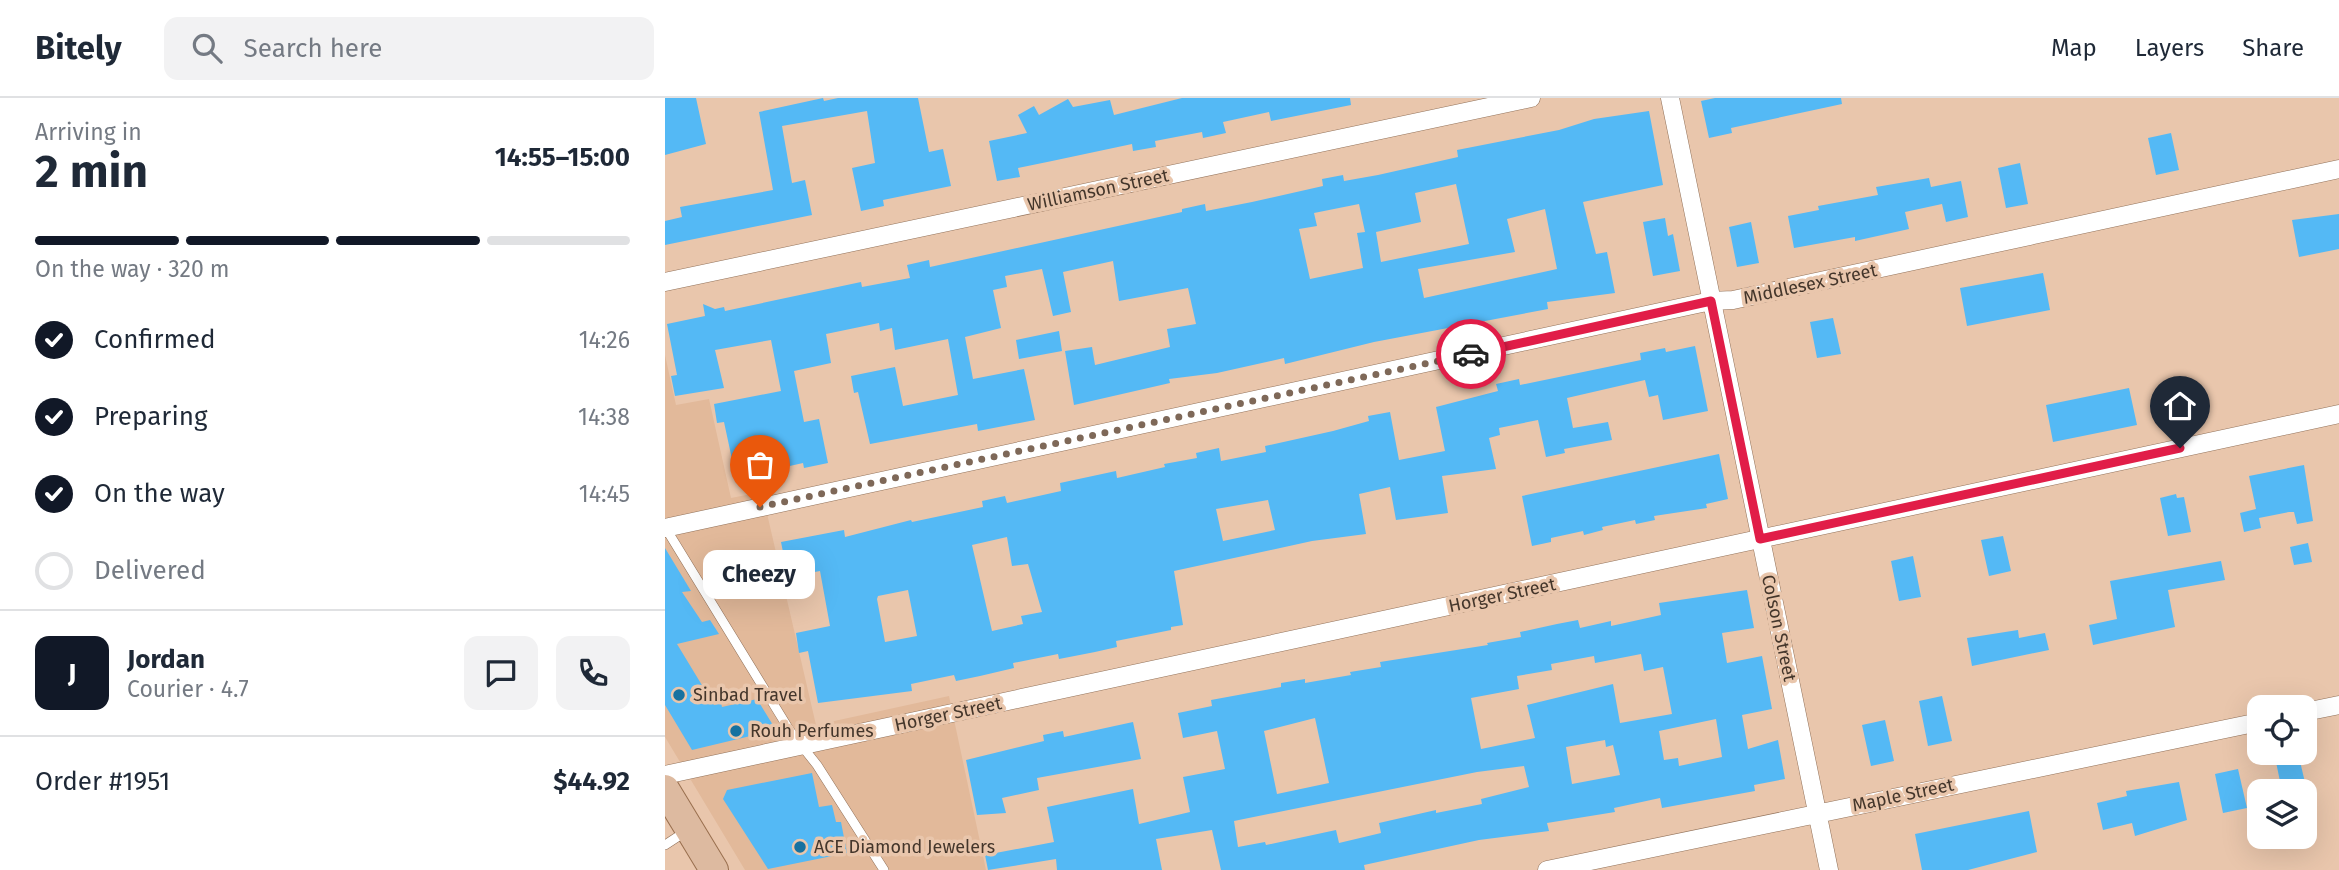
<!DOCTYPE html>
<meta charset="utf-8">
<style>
:root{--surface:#fff;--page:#f2f2f3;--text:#1f2937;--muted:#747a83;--line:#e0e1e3;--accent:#111827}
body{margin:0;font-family:"Fira Sans",sans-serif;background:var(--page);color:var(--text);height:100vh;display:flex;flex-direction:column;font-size:26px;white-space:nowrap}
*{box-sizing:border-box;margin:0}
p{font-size:23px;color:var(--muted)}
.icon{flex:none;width:38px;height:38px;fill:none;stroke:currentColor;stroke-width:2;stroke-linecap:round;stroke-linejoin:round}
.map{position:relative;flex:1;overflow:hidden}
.details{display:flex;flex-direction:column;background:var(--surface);width:665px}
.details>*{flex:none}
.tools{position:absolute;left:1582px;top:597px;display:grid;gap:14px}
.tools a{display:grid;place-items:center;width:70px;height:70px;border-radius:14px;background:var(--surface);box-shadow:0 7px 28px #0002;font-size:35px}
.pin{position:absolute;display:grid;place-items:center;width:60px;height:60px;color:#fff;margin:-72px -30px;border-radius:50% 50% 50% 0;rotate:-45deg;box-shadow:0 0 7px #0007}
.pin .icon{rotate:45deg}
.courier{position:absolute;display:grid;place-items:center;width:70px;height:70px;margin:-35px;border:5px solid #e11d48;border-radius:50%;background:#fff;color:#222;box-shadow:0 2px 9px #0007}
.bubble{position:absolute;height:49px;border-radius:14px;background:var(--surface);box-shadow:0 7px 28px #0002;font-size:23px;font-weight:700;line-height:49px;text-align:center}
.head em{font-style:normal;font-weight:700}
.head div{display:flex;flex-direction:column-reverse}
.head{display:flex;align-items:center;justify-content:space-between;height:119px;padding:0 35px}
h1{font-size:46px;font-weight:700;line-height:52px}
.bar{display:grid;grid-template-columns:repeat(4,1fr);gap:10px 7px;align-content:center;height:84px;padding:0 35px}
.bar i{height:9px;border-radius:5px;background:var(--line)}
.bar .active{background:var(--accent)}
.bar p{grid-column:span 4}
.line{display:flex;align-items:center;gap:18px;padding:0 35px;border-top:2px solid var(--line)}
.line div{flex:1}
.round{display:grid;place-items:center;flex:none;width:74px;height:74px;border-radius:14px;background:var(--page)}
ol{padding:0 35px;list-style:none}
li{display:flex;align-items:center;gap:21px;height:77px}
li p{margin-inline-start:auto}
li .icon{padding:7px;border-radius:50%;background:var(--accent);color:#fff;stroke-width:4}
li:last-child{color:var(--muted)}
li i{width:38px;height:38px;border:4px solid var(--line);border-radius:50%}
header{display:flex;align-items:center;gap:42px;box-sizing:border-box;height:98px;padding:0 35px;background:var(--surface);border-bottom:2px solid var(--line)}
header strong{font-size:33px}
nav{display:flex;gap:38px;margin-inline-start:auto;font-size:24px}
.search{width:490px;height:63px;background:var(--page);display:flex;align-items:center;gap:18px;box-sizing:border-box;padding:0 24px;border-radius:14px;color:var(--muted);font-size:26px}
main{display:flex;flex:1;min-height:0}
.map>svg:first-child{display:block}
</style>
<header>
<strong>Bitely</strong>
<div class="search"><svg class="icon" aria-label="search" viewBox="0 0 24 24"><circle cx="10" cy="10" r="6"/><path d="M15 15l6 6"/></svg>Search here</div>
<nav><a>Map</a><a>Layers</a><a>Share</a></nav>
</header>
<main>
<section class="details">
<div class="head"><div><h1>2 min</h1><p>Arriving in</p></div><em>14:55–15:00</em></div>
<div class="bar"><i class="active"></i><i class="active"></i><i class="active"></i><i></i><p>On the way · 320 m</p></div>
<ol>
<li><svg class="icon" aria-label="check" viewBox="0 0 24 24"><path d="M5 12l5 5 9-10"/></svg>Confirmed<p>14:26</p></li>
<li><svg class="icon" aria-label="check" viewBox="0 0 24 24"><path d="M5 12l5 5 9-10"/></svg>Preparing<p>14:38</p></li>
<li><svg class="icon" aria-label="check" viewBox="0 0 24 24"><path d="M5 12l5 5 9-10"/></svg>On the way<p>14:45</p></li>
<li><i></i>Delivered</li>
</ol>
<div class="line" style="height:126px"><b class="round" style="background:var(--accent);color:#fff">J</b><div><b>Jordan</b><p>Courier · 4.7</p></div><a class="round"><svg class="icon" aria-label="chat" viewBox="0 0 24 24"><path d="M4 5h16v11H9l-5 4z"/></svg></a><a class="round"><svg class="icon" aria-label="phone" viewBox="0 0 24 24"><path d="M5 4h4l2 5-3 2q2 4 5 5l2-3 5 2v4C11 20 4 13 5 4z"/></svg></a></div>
<div class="line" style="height:91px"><div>Order #1951</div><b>$44.92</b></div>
</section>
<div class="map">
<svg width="1674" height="772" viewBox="0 0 1674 772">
<rect width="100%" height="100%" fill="#e9c6ac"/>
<path fill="#e2b99a" d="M 0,257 L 11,307 L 44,301 L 66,400 L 97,394 L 151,627 L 284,598 L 321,772 L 80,772 L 0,639 Z"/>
<path fill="#54b9f5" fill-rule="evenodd" d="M 0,0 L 31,0 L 41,46 L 0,57 Z
M 158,0 L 159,3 L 173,0 L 253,0 L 264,54 L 278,51 L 286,88 L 218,102 L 219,108 L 196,113 L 187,70 L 210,65 L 202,13 L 117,28 L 127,85 L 140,82 L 147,117 L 0,147 L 0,123 L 17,119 L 15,109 L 108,92 L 94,14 Z
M 517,0 L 685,0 L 686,7 L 606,23 L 604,14 L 558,24 L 561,35 L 538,40 L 537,34 L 490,43 L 491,49 L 468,53 L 467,46 L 387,63 L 353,70 L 355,79 L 332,83 L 324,43 L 362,35 L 353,17 L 369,8 L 374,17 L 403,1 L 408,9 L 445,2 L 449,17 Z
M 1050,0 L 1176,0 L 1177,6 L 1066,30 L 1067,35 L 1044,40 L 1036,3 Z
M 984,13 L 998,87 L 918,104 L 931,156 L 942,154 L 950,195 L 882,204 L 883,211 L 709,244 L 620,266 L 619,260 L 552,275 L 504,281 L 505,285 L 409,307 L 400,253 L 427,249 L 430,267 L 505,249 L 502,231 L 531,226 L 523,190 L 454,203 L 448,163 L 398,174 L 406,214 L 388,218 L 377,171 L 340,178 L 342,189 L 328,192 L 336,230 L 300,239 L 308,281 L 359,271 L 370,322 L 313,333 L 312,326 L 205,346 L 193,294 L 189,295 L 186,278 L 230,269 L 238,308 L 293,297 L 283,241 L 230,252 L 227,230 L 215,233 L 214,225 L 161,236 L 166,265 L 129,273 L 139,324 L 154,321 L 163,365 L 139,370 L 138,365 L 71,380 L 59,324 L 52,325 L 49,306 L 116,293 L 106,242 L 50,252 L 59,290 L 10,298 L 6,278 L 12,277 L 2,226 L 40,218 L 38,206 L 50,211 L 59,209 L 60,213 L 196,184 L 197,189 L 245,180 L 242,167 L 264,162 L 265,169 L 517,114 L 517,111 L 540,106 L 541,113 L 587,104 L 658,88 L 657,81 L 678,77 L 679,83 L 713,77 L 793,59 L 792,52 L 894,32 L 929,21 ZM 791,86 L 804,146 L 716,164 L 711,134 L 756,124 L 750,95 ZM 694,106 L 700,134 L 692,135 L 698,170 L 645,181 L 634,131 L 652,128 L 649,115 ZM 880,111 L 892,171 L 759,200 L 753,171 L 850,154 L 842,121 Z
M 1506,35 L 1514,72 L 1491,77 L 1483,40 Z
M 1355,65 L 1363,106 L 1341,110 L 1333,70 Z
M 1264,80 L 1266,89 L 1296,83 L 1303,119 L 1281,124 L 1277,106 L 1240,114 L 1244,131 L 1190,143 L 1190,139 L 1129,150 L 1123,118 L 1154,112 L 1153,108 L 1213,97 L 1211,89 Z
M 1674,116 L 1674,151 L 1634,159 L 1627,122 Z
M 1000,120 L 1003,138 L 1008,136 L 1015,173 L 988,178 L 978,124 Z
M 1086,124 L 1094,165 L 1072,169 L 1064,129 Z
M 1378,175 L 1385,212 L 1302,228 L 1295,190 Z
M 1168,220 L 1176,256 L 1152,260 L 1145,224 Z
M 394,233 L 397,253 L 354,261 L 351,242 Z
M 1030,248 L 1043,313 L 998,322 L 993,297 L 984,299 L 980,282 L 902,300 L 908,330 L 943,324 L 947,342 L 899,351 L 900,355 L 881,359 L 873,322 L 834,330 L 835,337 L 824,340 L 831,371 L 777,378 L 783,415 L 731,422 L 725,389 L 694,396 L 701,436 L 647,443 L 509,473 L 518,527 L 506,529 L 506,532 L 451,543 L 452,549 L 430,554 L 394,561 L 393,556 L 348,565 L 349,570 L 315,578 L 291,583 L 289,577 L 246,586 L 247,593 L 153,605 L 143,553 L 134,555 L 131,535 L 165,528 L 155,473 L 123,479 L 116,444 L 179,432 L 180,439 L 246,422 L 247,424 L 318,409 L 317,403 L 340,398 L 342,405 L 396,393 L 395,385 L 451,373 L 452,380 L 500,369 L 499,366 L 532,360 L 531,355 L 554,350 L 556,363 L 601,354 L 600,348 L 668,333 L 704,323 L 703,318 L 725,314 L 734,362 L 780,353 L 771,309 L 833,293 L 831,286 L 854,281 L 855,287 L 976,262 L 975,255 L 1000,250 L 1001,254 ZM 603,402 L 610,432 L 558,443 L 551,411 ZM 342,439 L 347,468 L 363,466 L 377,514 L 356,518 L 358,526 L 327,533 L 307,447 ZM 243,492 L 252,538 L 220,544 L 212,501 L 213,498 Z
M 1464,290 L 1472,327 L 1388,344 L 1381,307 Z
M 1054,356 L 1063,401 L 1041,406 L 1042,410 L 989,418 L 990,422 L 971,426 L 970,422 L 937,429 L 938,432 L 919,437 L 918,433 L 886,440 L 886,444 L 867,448 L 857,398 Z
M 1639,367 L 1648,423 L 1632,426 L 1629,414 L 1624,414 L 1594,420 L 1596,430 L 1579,434 L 1575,415 L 1591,411 L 1584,378 Z
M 1511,396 L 1512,400 L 1519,399 L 1526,434 L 1503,438 L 1495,400 Z
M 1338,438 L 1346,473 L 1324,478 L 1316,442 Z
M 1643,445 L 1647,464 L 1629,467 L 1625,449 Z
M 0,450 L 26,493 L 17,494 L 37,524 L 45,522 L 54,536 L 12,546 L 49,607 L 56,605 L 57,609 L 92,601 L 111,632 L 27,652 L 0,607 Z
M 1248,458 L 1256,499 L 1234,503 L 1226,463 Z
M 1556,463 L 1560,482 L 1503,492 L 1510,529 L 1428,547 L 1424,527 L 1452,521 L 1445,483 Z
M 1082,492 L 1089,530 L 1057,535 L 1062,565 L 1097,558 L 1107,611 L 1077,617 L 1083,651 L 1113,642 L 1120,681 L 1089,687 L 1090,693 L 997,710 L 995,700 L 949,710 L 950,714 L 882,725 L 884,733 L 814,742 L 699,767 L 700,772 L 556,772 L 547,732 L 491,741 L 497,772 L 392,772 L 391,761 L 323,772 L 320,757 L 389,744 L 382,709 L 468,691 L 474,726 L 525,714 L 518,679 L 560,671 L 552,633 L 518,640 L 513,615 L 547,608 L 546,602 L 616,589 L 616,585 L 640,581 L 640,585 L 686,577 L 685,574 L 716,569 L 715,564 L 823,547 L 822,545 L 856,539 L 855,534 L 892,526 L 913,522 L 915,530 L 946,523 L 946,528 L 996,517 L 994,505 ZM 976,556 L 979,573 L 998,569 L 1007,616 L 955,625 L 948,586 L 862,607 L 870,640 L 816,651 L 806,600 L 854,591 L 852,578 L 887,572 L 886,566 L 929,558 L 930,565 ZM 650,620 L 664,685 L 612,696 L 599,633 ZM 1051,621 L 1057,659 L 1014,668 L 1013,660 L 999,662 L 994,633 ZM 940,642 L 941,649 L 948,647 L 955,677 L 907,686 L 901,649 ZM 859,668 L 864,689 L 816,701 L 817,706 L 771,715 L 771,712 L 714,725 L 716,735 L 674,745 L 671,732 L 601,747 L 600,744 L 573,749 L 569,723 L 812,674 Z
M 1353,532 L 1354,540 L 1380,535 L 1384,552 L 1307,568 L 1302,540 Z
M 1277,598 L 1287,643 L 1263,648 L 1254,603 Z
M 1220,622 L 1229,663 L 1206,668 L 1197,627 Z
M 468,624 L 476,661 L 372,680 L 374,692 L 337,700 L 341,715 L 312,717 L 301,662 L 379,643 L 378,637 L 398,633 L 399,639 Z
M 1634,659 L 1642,693 L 1617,693 L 1611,664 Z
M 1573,671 L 1582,710 L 1558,715 L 1550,676 Z
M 147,675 L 154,709 L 167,707 L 171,724 L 176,724 L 182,755 L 103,771 L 58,701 L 62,692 Z
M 1514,684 L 1522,722 L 1470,738 L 1467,725 L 1438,732 L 1432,705 L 1462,698 L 1461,693 Z
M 1364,713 L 1372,754 L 1303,772 L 1257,772 L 1250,736 Z"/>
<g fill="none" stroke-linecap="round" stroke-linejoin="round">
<g stroke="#92725a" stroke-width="10">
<path id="service" d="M 0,429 L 125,633 L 152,667 L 219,772
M 0,747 L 23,732"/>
</g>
<g stroke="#92725a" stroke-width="19">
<path id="minor" d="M 1005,0 L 1164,772
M 0,184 L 866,0
M 0,430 L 1046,203 L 1068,202 L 1674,71
M 1640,614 L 1674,607
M 0,677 L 1674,316
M 882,772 L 1594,624"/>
</g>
<g stroke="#986e4d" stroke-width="30">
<path id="primary" d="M 0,691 L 49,772"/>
</g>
<use href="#service" stroke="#fff" stroke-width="9"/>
<use href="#minor" stroke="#fff" stroke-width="18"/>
<use href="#primary" stroke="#ddbaa0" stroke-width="28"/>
</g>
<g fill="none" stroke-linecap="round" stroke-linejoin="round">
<path stroke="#7e6858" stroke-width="7" stroke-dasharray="0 12.6" d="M 95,409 L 806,256"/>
<path stroke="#e11d48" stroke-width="9" d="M 806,256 L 1046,203 L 1095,441 L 1515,350"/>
</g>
<g fill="#1671a0" stroke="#e9c6ac" stroke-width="2.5">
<circle cx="14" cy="597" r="7"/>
<circle cx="71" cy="633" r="7"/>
<circle cx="135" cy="749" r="7"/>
</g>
<g text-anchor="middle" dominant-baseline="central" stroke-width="7" stroke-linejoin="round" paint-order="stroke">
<g font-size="18" fill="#44362b" stroke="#e9c6ac">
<text transform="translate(433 92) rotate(-12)">Williamson Street</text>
<text transform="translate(1145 186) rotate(-12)">Middlesex Street</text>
<text transform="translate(837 497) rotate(-12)">Horger Street</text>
<text transform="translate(1114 530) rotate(78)">Colson Street</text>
<text transform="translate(283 616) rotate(-12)">Horger Street</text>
<text transform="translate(1238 697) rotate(-12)">Maple Street</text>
</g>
<g font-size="18" fill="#44362b" stroke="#e9c6ac" text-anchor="start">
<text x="28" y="597">Sinbad Travel</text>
<text x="85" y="633">Rouh Perfumes</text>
<text x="149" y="749">ACE Diamond Jewelers</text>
</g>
</g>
</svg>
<div class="tools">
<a><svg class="icon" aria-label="locate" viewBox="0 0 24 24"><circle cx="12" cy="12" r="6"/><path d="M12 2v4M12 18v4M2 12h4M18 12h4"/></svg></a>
<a><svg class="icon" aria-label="layers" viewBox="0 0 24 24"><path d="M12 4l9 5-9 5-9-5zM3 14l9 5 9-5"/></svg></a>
</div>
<div class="pin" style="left:95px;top:409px;background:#ea580c"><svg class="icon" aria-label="bag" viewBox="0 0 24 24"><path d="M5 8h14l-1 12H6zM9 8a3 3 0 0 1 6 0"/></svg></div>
<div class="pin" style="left:1515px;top:350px;background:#1f2937"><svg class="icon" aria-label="home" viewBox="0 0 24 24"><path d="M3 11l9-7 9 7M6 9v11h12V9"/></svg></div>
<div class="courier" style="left:806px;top:256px"><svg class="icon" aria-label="car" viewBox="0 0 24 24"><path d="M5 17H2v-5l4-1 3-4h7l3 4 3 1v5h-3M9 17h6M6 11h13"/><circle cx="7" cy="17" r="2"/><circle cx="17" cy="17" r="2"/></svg></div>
<div class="bubble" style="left:38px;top:452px;width:112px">Cheezy</div>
</div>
</main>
